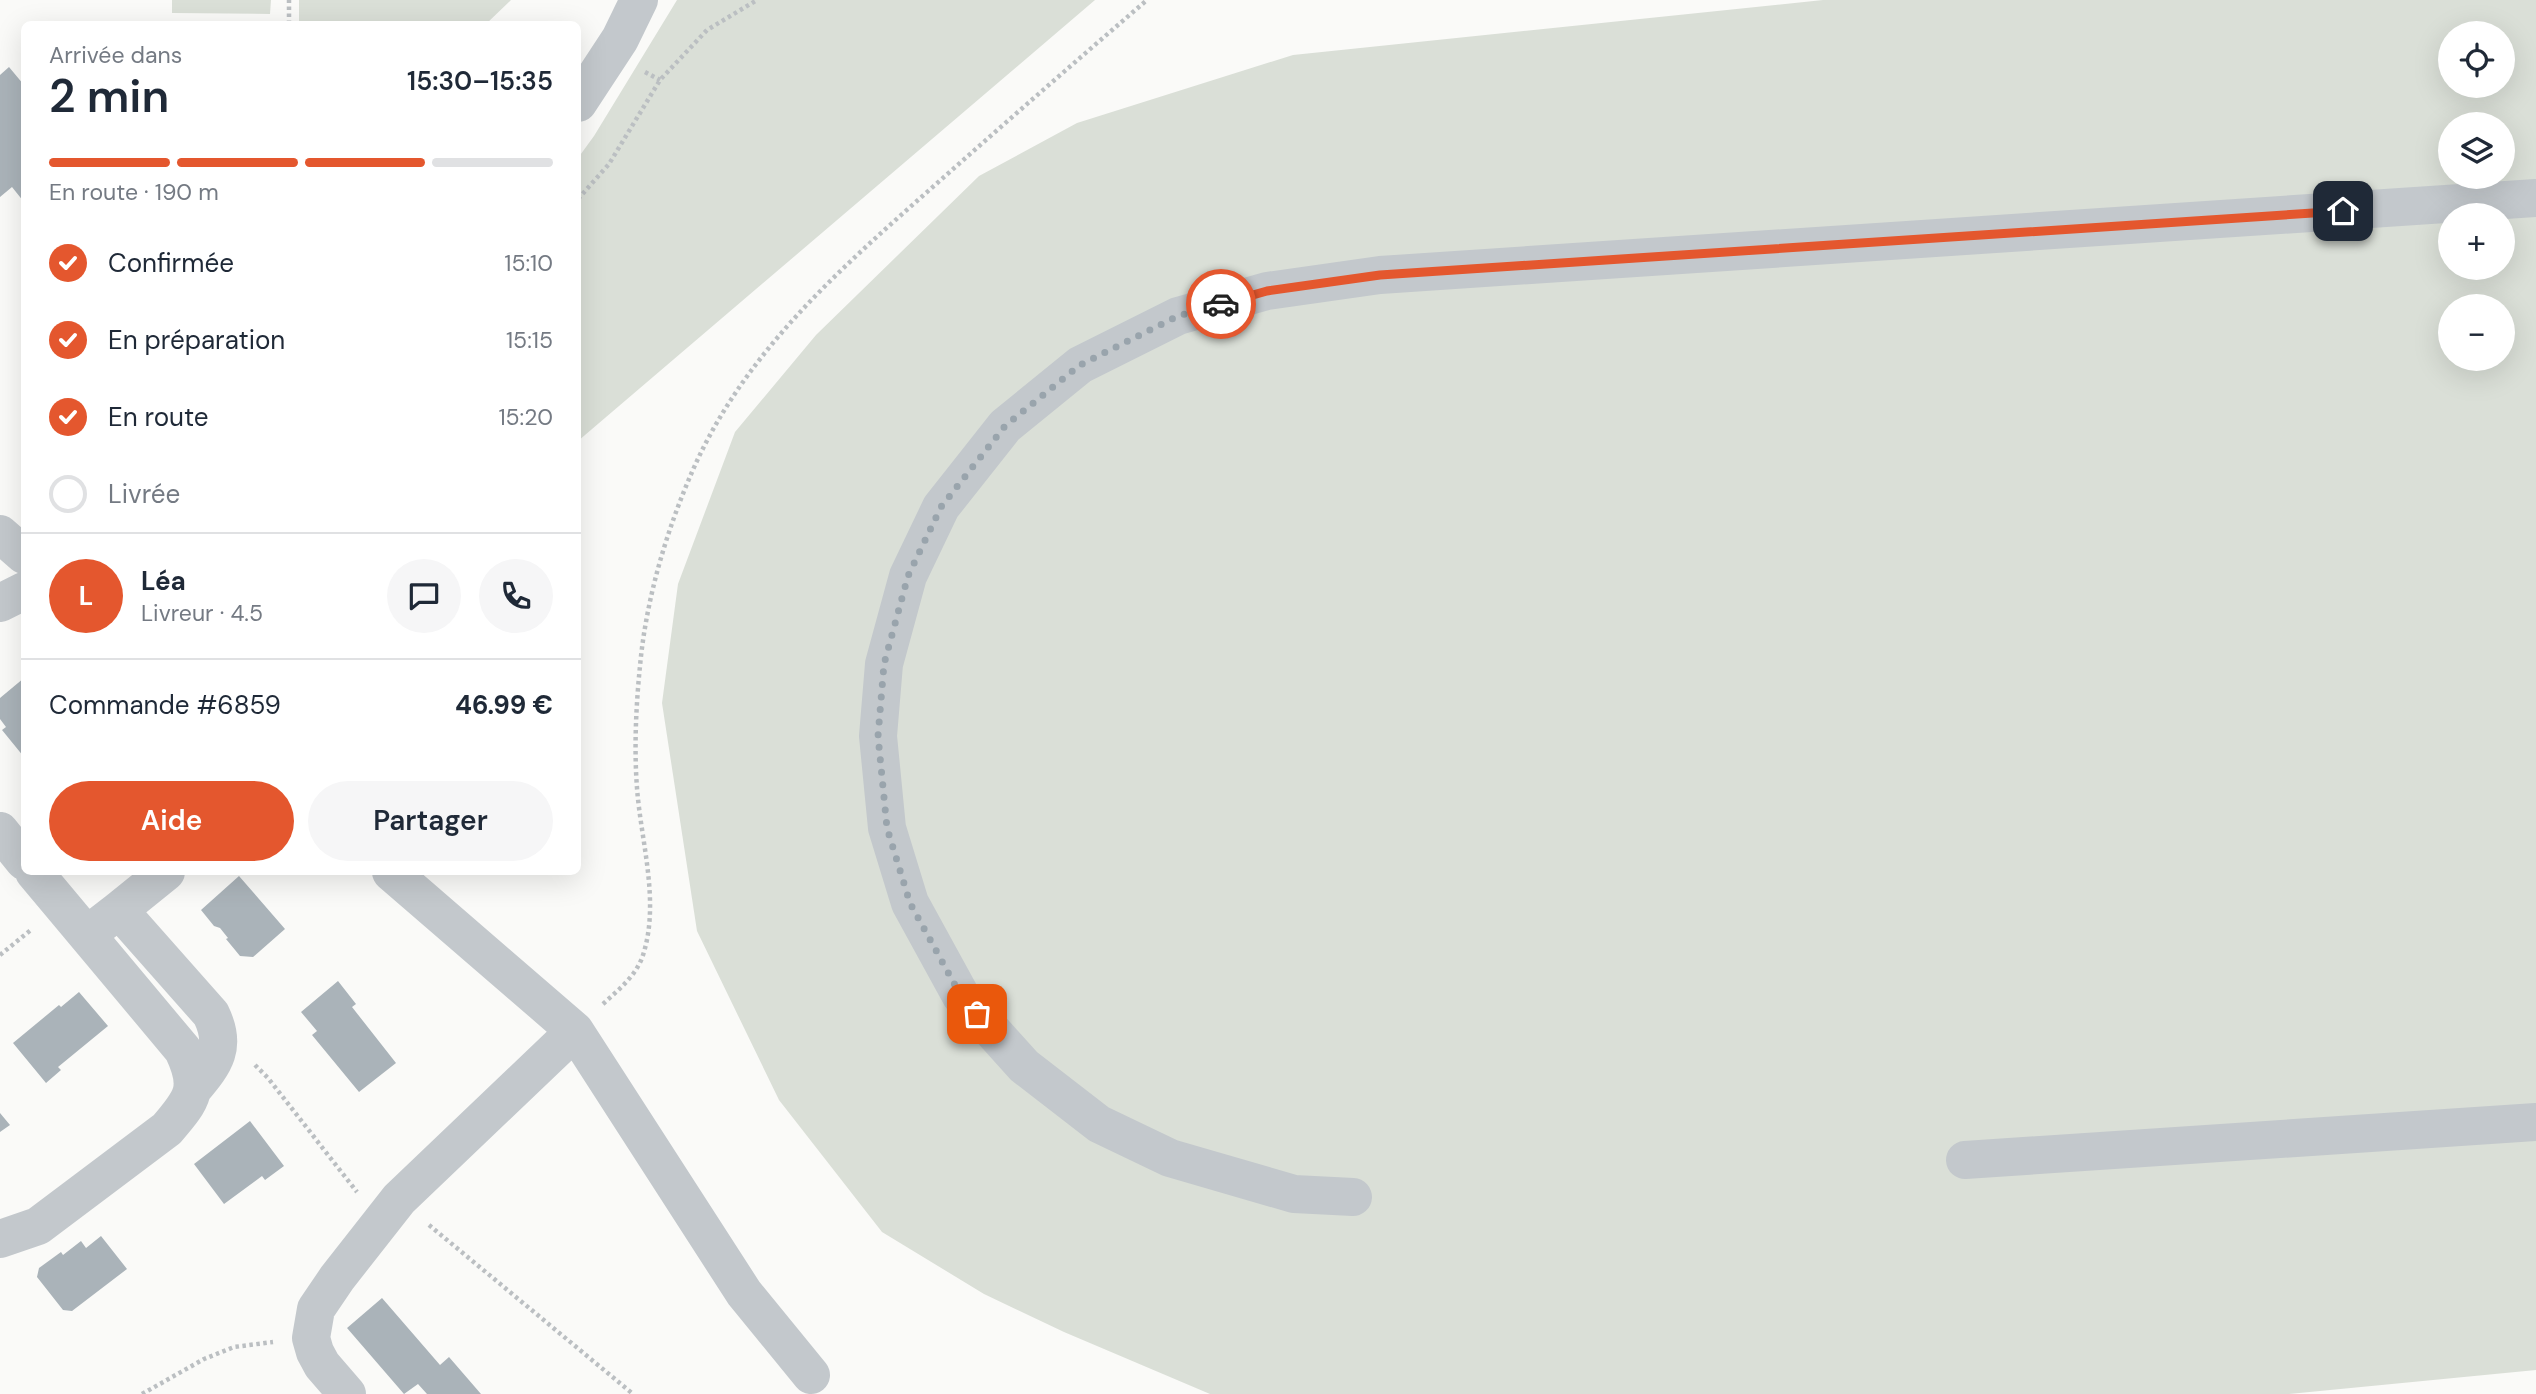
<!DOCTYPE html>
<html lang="fr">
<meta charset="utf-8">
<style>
:root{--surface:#fff;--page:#f6f6f7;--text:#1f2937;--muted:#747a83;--line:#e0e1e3;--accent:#e4572e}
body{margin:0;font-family:"DM Sans",sans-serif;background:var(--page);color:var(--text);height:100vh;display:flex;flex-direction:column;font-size:26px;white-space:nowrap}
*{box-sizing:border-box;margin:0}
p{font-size:23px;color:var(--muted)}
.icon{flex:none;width:38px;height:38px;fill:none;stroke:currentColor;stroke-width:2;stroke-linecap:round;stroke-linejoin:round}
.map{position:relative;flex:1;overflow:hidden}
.side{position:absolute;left:21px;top:21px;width:560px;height:854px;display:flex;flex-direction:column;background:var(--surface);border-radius:10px;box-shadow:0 7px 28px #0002}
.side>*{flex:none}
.tools{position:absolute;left:2438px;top:21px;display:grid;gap:14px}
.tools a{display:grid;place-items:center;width:77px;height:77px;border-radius:50%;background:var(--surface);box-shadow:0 7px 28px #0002;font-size:35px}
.pin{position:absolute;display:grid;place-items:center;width:60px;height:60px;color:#fff;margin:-30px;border-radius:14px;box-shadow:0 4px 10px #0006}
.courier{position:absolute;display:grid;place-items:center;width:70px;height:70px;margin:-35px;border:5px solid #e4572e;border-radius:50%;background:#fff;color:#222;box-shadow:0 2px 9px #0007}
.overview em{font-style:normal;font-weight:600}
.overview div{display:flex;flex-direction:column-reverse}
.overview{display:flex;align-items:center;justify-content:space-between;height:119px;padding:0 28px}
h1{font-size:46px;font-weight:600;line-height:52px}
.bar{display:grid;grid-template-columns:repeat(4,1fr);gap:10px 7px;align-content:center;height:84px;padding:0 28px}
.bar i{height:9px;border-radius:5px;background:var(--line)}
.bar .active{background:var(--accent)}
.bar p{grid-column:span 4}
.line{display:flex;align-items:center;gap:18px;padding:0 28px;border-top:2px solid var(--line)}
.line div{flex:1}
.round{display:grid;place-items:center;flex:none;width:74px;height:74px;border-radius:37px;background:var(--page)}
ol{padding:0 28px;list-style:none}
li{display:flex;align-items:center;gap:21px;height:77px}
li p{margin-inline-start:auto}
li .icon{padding:7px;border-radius:50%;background:var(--accent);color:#fff;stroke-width:4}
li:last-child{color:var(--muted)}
li i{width:38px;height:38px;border:4px solid var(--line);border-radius:50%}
.action{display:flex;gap:14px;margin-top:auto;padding:14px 28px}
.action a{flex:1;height:80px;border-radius:42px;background:var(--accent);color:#fff;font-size:28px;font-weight:600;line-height:80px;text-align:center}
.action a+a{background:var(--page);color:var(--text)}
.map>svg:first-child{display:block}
</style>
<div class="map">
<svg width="2536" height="1394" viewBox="0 0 2536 1394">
<rect width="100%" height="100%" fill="#fafaf8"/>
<path fill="#dadfd7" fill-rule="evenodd" d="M 172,0 L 271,0 L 270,14 L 172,13 Z
M 299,0 L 511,0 L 486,24 L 299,24 Z
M 677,0 L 1095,0 L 578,441 L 578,158 L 594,136 Z
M 1823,0 L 2536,0 L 2536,1370 L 2289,1394 L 1210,1394 L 1064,1332 L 984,1294 L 882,1232 L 779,1100 L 697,931 L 662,703 L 678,584 L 735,432 L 816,335 L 979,176 L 1077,123 L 1293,55 ZM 2450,33 L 2502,33 L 2502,86 L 2450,86 ZM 2450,124 L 2502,124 L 2502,177 L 2450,177 ZM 2450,215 L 2502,215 L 2502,268 L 2450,268 ZM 2450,306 L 2502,306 L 2502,359 L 2450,359 Z"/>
<path fill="#aab3b9" d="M 9,67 L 24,85 L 24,202 L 12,187 L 0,197 L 0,75 Z
M 24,678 L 24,757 L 2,730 L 6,727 L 0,719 L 0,698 Z
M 239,876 L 285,929 L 253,957 L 240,956 L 226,939 L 228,938 L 220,928 L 214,926 L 201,910 Z
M 338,981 L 356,1004 L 352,1007 L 396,1063 L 359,1092 L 312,1035 L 317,1031 L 301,1012 Z
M 79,992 L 108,1026 L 58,1067 L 61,1070 L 46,1083 L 13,1043 L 59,1005 L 61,1007 Z
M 0,1113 L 10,1125 L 0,1132 Z
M 250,1121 L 284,1166 L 265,1180 L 262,1176 L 224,1204 L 194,1164 Z
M 101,1236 L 127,1269 L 72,1311 L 63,1310 L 37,1277 L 39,1268 L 61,1252 L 63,1255 L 81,1241 L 86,1248 Z
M 382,1298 L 440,1365 L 449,1357 L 481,1394 L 427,1394 L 418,1384 L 404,1394 L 347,1328 Z"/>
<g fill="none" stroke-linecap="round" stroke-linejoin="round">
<path stroke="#bbbfc2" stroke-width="4.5" stroke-dasharray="3.5 3.5" stroke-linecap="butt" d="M 289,24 L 289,0
M 645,72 L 660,80
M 578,199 L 609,164 L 660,80 L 707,30 L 757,0
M 0,955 L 32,929
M 603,1004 C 618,990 634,978 642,958 C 661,904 641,843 637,788 C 634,748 636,706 640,666 C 646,600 666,532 692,472 C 744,352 840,269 935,185 C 1005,123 1076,61 1147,0
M 255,1065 L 268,1078 L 357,1192
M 429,1225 L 633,1394
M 142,1394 L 204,1359 L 234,1347 L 273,1342"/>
<path stroke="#c3c8cc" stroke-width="38" d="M 578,103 L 620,39 L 639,0
M 0,534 L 24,555
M 0,603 L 24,591
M 0,831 L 24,861
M 391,872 L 575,1031 L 744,1293 L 811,1375
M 119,910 L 166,872
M 88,934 L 119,910 L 211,1014 C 227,1047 215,1063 193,1089
M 1965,1160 L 2536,1122
M 1353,1197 L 1294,1194 L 1170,1158 L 1099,1124 L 1024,1066 L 961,996 L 910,903 L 887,828 L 878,736 L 884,664 L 908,576 L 941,507 L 1005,426 L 1080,365 L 1178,316 L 1267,291 L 1380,275 L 2536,198
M 0,1239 L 38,1226 L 167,1129 C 193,1099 201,1088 183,1050 L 34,872
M 347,1394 L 322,1365 L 315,1352 L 311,1338 L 316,1309 L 337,1278 L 399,1199 L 575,1031"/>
</g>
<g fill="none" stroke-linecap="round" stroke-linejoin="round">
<path stroke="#99a4ac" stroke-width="7" stroke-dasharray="0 12.6" d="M 977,1014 L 961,996 L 910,903 L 887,828 L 878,736 L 884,664 L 908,576 L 941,507 L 1005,426 L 1080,365 L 1178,316 L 1221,304"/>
<path stroke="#e4572e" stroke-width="9" d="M 1221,304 L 1267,291 L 1380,275 L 2343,211"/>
</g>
</svg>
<div class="tools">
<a><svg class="icon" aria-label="locate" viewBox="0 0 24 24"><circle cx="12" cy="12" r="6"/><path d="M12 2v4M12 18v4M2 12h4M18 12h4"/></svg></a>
<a><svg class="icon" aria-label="layers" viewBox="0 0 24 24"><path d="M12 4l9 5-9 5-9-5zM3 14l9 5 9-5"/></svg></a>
<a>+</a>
<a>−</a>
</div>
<div class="pin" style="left:977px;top:1014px;background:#ea580c"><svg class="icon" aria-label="bag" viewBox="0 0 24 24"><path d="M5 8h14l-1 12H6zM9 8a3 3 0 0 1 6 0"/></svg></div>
<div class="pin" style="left:2343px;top:211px;background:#1f2937"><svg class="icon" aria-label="home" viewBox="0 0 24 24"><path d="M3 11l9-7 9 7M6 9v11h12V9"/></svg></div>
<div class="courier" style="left:1221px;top:304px"><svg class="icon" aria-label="car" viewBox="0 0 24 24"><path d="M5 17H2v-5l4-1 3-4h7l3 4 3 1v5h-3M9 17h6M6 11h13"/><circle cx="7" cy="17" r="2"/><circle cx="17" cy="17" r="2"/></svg></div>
<section class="side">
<div class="overview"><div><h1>2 min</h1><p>Arrivée dans</p></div><em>15:30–15:35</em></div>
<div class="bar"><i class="active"></i><i class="active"></i><i class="active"></i><i></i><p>En route · 190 m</p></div>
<ol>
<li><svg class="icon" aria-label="check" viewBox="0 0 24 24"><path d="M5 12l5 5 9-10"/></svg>Confirmée<p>15:10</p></li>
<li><svg class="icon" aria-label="check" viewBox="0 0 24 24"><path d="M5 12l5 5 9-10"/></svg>En préparation<p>15:15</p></li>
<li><svg class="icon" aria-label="check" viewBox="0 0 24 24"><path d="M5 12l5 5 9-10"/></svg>En route<p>15:20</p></li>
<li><i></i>Livrée</li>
</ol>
<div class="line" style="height:126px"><b class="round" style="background:var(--accent);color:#fff">L</b><div><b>Léa</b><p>Livreur · 4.5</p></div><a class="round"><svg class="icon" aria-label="chat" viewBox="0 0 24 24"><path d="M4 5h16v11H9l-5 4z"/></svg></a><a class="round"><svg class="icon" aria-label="phone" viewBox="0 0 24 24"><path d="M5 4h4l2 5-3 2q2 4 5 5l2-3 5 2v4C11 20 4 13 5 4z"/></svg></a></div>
<div class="line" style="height:91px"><div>Commande #6859</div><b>46.99 €</b></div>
<div class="action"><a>Aide</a><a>Partager</a></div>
</section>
</div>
